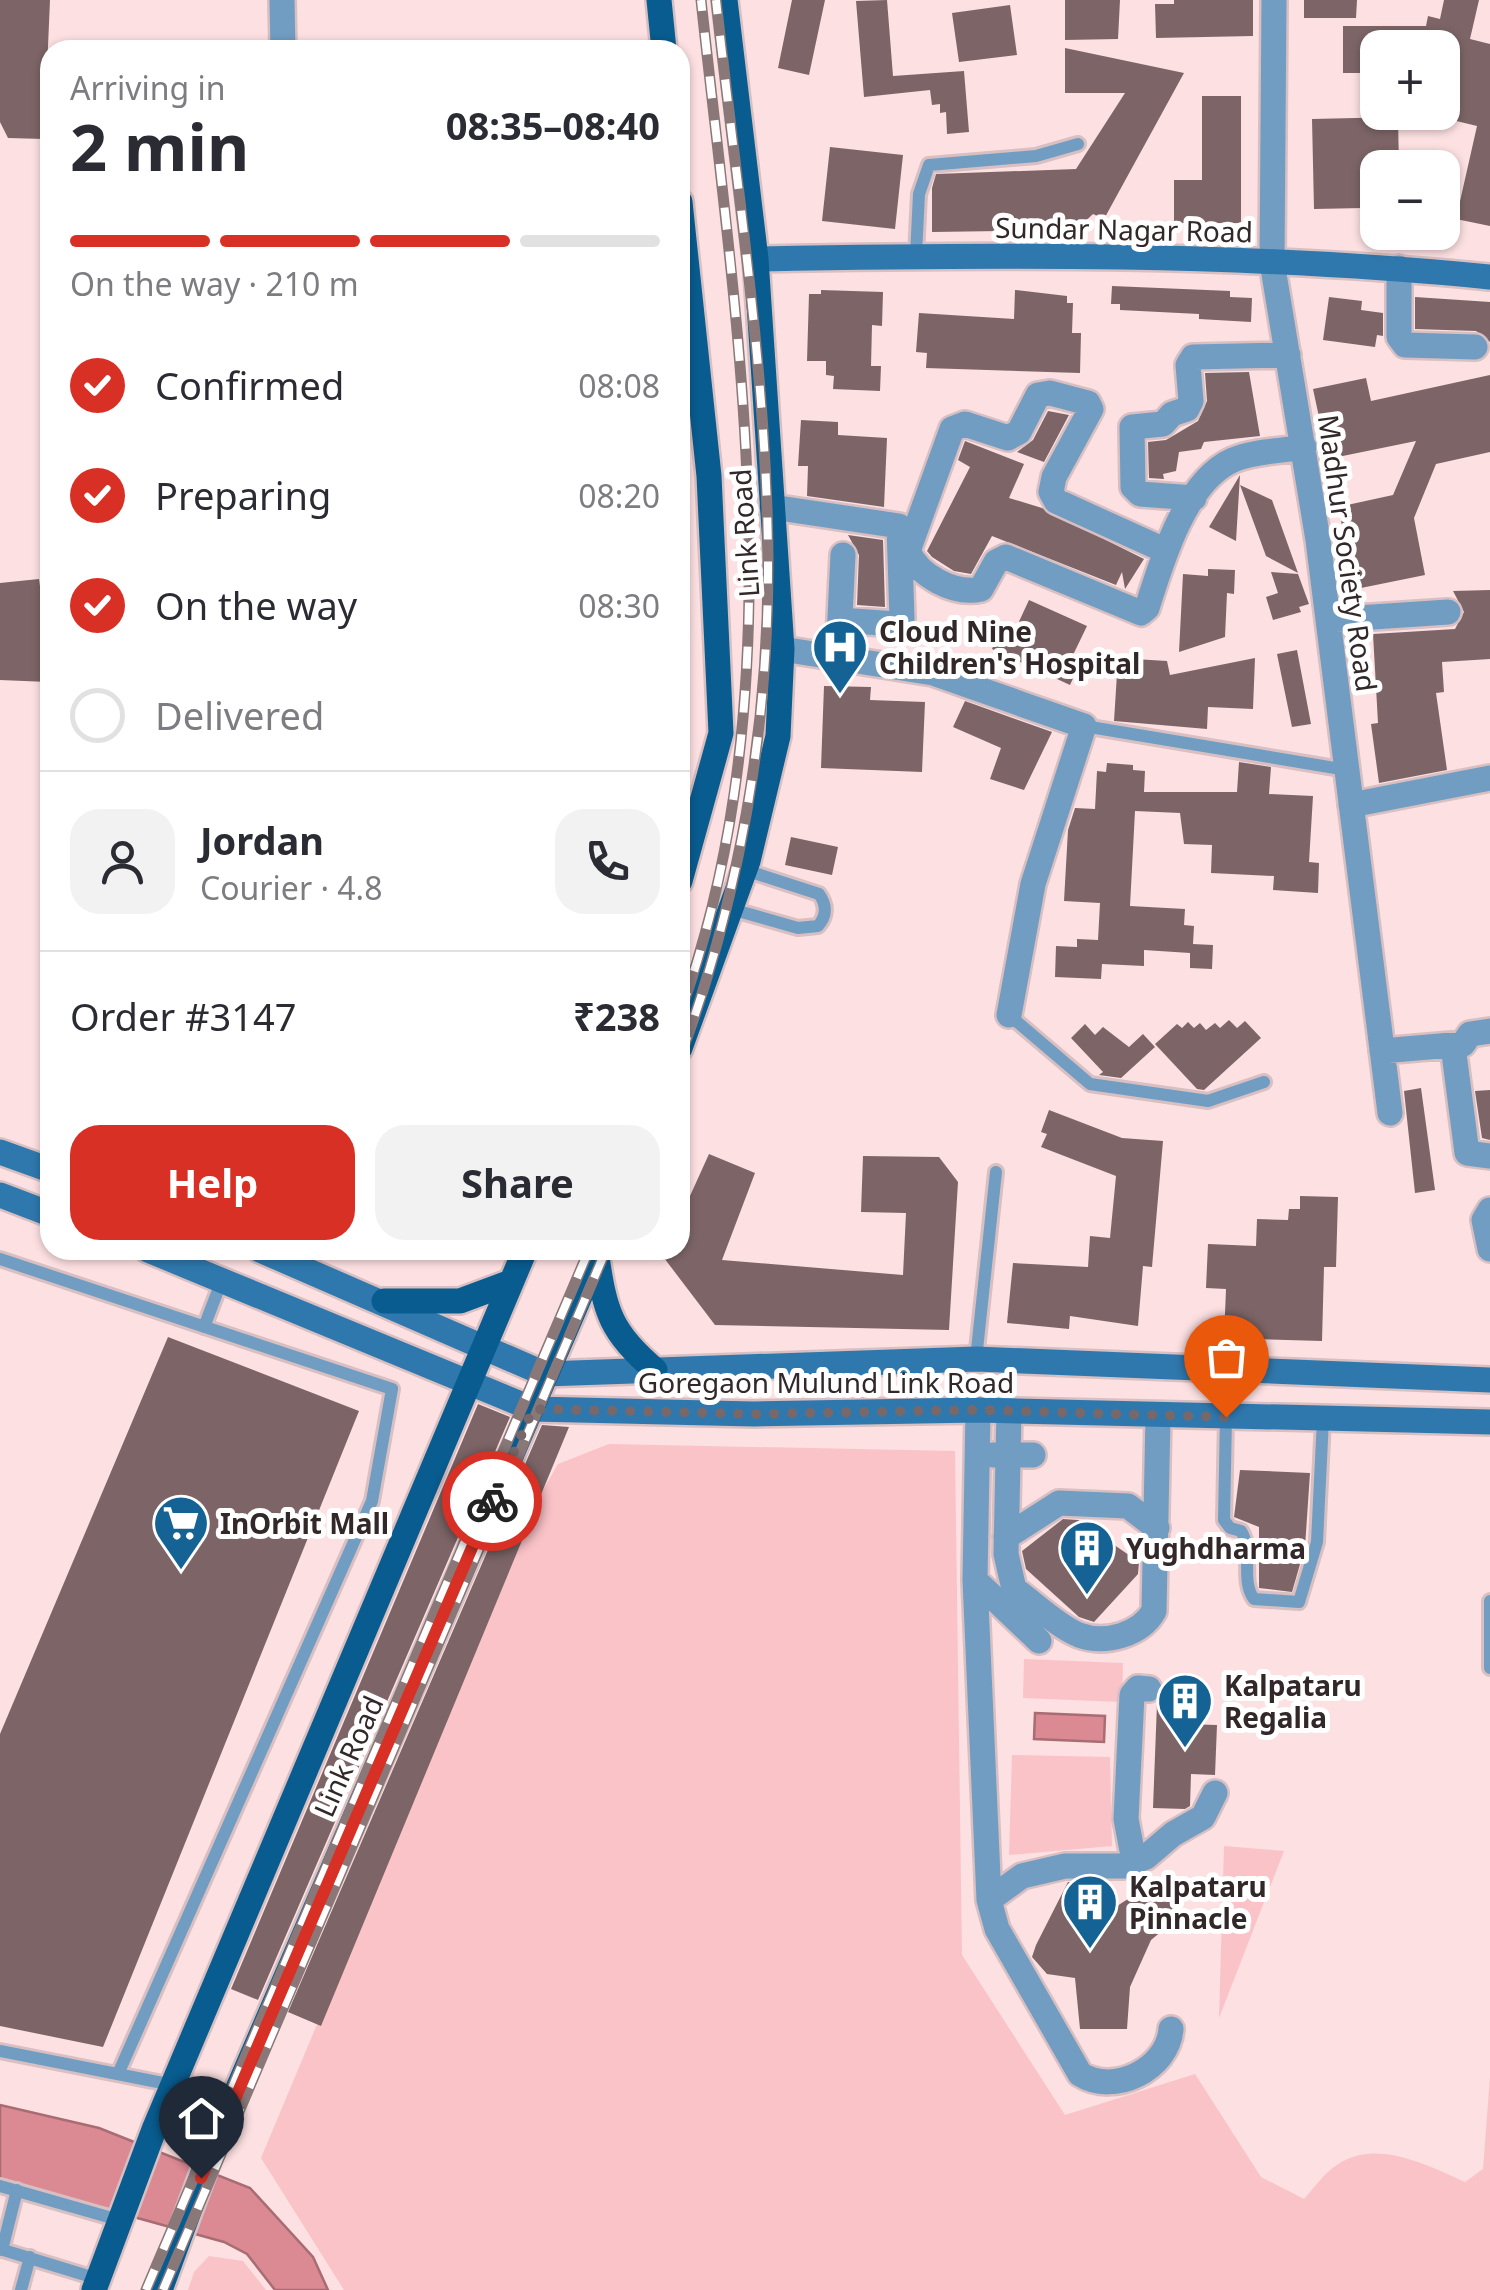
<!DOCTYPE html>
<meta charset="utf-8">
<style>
:root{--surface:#fff;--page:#f2f2f3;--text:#2b2b33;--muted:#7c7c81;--line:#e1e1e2;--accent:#d93025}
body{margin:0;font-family:"Noto Sans",sans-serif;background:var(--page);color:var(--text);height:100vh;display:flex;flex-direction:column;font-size:38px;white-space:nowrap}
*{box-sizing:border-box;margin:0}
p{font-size:32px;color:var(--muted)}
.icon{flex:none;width:55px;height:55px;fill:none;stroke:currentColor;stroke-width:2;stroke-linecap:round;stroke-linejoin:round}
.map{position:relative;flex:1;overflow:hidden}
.side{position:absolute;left:40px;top:40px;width:650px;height:1220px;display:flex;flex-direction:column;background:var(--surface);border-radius:30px;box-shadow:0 2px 8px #0004}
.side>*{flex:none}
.controls{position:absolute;left:1360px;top:30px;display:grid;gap:20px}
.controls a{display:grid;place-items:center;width:100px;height:100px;border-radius:20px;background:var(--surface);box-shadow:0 2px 8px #0004;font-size:50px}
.pin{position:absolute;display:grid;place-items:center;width:85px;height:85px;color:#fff;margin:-102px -42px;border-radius:50% 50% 50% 0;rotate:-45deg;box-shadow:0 0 10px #0007}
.pin .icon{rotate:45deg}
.courier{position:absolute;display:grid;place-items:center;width:100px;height:100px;margin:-50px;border:8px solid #d93025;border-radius:50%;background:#fff;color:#222;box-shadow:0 2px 12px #0007}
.summary em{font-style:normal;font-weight:700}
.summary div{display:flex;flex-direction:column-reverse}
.summary{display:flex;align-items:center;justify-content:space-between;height:170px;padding:0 30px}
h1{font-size:65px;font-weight:700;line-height:75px}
.bar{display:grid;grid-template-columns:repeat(4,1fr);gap:15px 10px;align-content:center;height:120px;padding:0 30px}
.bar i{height:12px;border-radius:8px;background:var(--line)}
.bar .selected{background:var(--accent)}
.bar p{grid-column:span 4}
.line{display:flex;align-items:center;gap:25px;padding:0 30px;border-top:2px solid var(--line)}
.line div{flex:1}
.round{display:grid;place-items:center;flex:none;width:105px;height:105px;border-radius:30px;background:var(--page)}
ol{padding:0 30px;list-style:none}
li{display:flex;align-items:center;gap:30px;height:110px}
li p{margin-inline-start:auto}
li .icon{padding:10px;border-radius:50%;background:var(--accent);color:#fff;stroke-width:4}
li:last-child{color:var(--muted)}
li i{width:55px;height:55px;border:5px solid var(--line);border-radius:50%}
.cta{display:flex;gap:20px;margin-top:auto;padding:20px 30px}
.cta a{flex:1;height:115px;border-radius:30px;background:var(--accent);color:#fff;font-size:40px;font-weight:700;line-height:115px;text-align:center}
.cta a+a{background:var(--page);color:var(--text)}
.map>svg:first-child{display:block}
</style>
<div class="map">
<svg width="1490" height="2290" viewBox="0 0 1490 2290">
<rect width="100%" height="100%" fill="#fde0e2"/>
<path fill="#fac3c8" d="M 609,1444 L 955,1451 L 962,1955 L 1065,2115 L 1195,2074 L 1261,2177 L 1304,2199 C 1314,2188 1324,2173 1337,2165 C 1375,2138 1427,2165 1465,2182 L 1483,2169 L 1490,2076 L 1490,2290 L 344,2290 L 261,2158 L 535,1504 L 558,1464 Z
M 1024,1659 L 1123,1663 L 1122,1702 L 1023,1698 Z
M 1012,1755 L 1110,1757 L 1112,1846 L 1009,1855 Z
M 1224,1846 L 1284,1851 L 1219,2018 Z
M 209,2256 L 243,2261 L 266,2290 L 188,2290 L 194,2272 Z"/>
<path fill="#db8993" stroke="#a86c73" stroke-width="2.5" d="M 1035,1713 L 1105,1716 L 1104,1742 L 1034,1739 Z
M 0,2105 L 99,2128 L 250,2188 L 313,2257 L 328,2290 L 275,2290 L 247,2254 L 224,2242 L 0,2180 Z"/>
<path fill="#7d6567" d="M 0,0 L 50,0 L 44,139 L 8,138 L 0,122 Z
M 792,0 L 825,0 L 809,75 L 778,68 Z
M 887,0 L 893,76 L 964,71 L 969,132 L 947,134 L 946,112 L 940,113 L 940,104 L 932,105 L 930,90 L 864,97 L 856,1 Z
M 1065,0 L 1120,0 L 1118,39 L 1065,40 Z
M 1174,0 L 1253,0 L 1253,36 L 1156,38 L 1155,4 L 1174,4 Z
M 1304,0 L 1357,0 L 1356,18 L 1304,18 Z
M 1444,0 L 1479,0 L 1470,39 L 1490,44 L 1490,226 L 1456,219 L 1477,126 L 1444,118 L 1450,95 L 1442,93 L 1442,48 L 1378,48 L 1378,73 L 1343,73 L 1343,26 L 1426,26 L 1428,16 L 1440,19 Z
M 1010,5 L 1017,55 L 959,62 L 952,13 Z
M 1065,48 L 1184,73 L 1104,219 L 1093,214 L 1076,230 L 932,232 L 932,188 L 936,174 L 1076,169 L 1125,93 L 1065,93 Z
M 1202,96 L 1241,96 L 1241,223 L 1174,223 L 1174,180 L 1202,180 Z
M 1398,117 L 1399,168 L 1363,173 L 1363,208 L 1314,209 L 1312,119 Z
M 830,147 L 903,155 L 895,229 L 822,221 Z
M 1112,286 L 1230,291 L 1230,297 L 1252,298 L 1251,322 L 1199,319 L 1199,314 L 1120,310 L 1120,304 L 1111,304 Z
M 821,290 L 883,292 L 882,326 L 872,325 L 871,366 L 881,366 L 880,391 L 833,389 L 834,376 L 826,375 L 826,361 L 807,361 L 809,294 L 821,294 Z
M 1015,290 L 1067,296 L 1067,303 L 1073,303 L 1072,333 L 1081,333 L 1080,373 L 926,368 L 927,353 L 916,352 L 919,313 L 1014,319 Z
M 1329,297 L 1362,301 L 1361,310 L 1383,313 L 1383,336 L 1377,335 L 1375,347 L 1323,340 Z
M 1415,297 L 1490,302 L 1490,342 L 1476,331 L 1415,329 Z
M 1249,372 L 1260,436 L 1204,442 L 1201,449 L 1179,452 L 1176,471 L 1163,474 L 1164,479 L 1149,478 L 1148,442 L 1166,440 L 1198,421 L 1207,401 L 1205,373 Z
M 1490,375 L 1490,452 L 1436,464 L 1414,518 L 1425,575 L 1356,589 L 1338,507 L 1393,495 L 1416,441 L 1328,459 L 1313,389 L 1366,378 L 1371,401 Z
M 1048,411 L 1069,415 L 1044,462 L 1017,452 L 1033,440 Z
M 801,420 L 838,422 L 838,435 L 887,438 L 884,507 L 807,496 L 808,466 L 798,466 Z
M 965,441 L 1024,464 L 1009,498 L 1042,508 L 1144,559 L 1125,589 L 1122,572 L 1116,585 L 992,536 L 971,574 L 954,571 L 932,557 L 927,551 L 970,467 L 958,460 Z
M 1240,475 L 1236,541 L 1209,527 Z
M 1240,485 L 1272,500 L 1298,573 L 1266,556 Z
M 848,535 L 883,540 L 885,607 L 857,605 L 859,555 Z
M 1208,569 L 1235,570 L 1234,594 L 1227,593 L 1225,637 L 1179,652 L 1183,574 L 1208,576 Z
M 1271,572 L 1298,574 L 1309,604 L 1299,607 L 1301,612 L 1273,620 L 1266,597 L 1278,593 Z
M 39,579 L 50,659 L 48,682 L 0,680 L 0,583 Z
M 1490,590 L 1490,659 L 1442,662 L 1444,692 L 1436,693 L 1447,770 L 1379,783 L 1371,724 L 1378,723 L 1373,634 L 1455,629 L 1464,612 L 1453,591 Z
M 1029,600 L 1087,626 L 1073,655 L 1082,659 L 1070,685 L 992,649 L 1004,622 L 1016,628 Z
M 1297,650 L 1311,724 L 1292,727 L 1277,654 Z
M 1118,658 L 1167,661 L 1170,675 L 1255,658 L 1253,709 L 1208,707 L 1207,729 L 1114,721 Z
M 824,686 L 871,687 L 870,700 L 925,702 L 922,772 L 821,768 Z
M 965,701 L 1052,732 L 1024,790 L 990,779 L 1001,748 L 953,727 Z
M 1239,762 L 1271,767 L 1269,794 L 1313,796 L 1309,862 L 1319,863 L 1318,893 L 1273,890 L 1274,876 L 1211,873 L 1212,845 L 1184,844 L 1180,813 L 1135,811 L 1130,906 L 1185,909 L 1184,925 L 1194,926 L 1193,944 L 1213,945 L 1212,969 L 1190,968 L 1190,953 L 1144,950 L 1144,966 L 1102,964 L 1101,979 L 1055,977 L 1056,946 L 1077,947 L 1077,939 L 1098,940 L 1100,903 L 1064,901 L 1068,830 L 1075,808 L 1095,809 L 1097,771 L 1106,772 L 1107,763 L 1133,765 L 1133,770 L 1145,771 L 1144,792 L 1237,792 Z
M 791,837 L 838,847 L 832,875 L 785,865 Z
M 1229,1020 L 1237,1028 L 1245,1021 L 1261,1038 L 1204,1090 L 1197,1089 L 1155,1044 L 1177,1024 L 1182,1028 L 1188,1022 L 1194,1028 L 1200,1023 L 1206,1030 L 1215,1023 L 1220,1028 Z
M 1085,1024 L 1095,1035 L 1103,1027 L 1129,1047 L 1143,1034 L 1155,1047 L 1121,1078 L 1099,1075 L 1103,1072 L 1071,1038 Z
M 1421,1088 L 1435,1190 L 1415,1193 L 1404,1091 Z
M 1490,1090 L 1490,1140 L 1482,1138 L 1475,1091 Z
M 1049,1110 L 1122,1138 L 1163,1141 L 1152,1267 L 1143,1266 L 1138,1326 L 1070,1316 L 1069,1329 L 1007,1323 L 1013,1263 L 1088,1267 L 1090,1236 L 1110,1238 L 1116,1176 L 1041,1147 L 1047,1134 L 1041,1132 Z
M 709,1154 L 755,1173 L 722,1260 L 903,1275 L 906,1213 L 861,1212 L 863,1156 L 939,1157 L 958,1182 L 949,1330 L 715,1325 L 658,1250 L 680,1250 L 680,1218 Z
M 1300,1196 L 1338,1197 L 1336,1267 L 1324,1267 L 1322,1341 L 1224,1338 L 1226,1289 L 1206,1288 L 1208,1244 L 1256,1246 L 1257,1219 L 1288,1220 L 1289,1209 L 1300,1209 Z
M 168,1337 L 359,1411 L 103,2047 L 0,2026 L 0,1734 Z
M 478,1404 L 510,1417 L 258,2000 L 231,1989 Z
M 542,1425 L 569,1427 L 321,2026 L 288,2012 Z
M 1240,1470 L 1310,1473 L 1305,1547 L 1292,1592 L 1259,1588 L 1259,1527 L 1234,1517 Z
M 1063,1519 L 1078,1520 L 1139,1562 L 1138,1574 L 1094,1622 L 1079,1617 L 1026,1569 L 1022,1551 Z
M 1163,1697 L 1185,1698 L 1184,1724 L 1217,1725 L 1215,1775 L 1191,1774 L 1190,1806 L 1185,1809 L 1153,1808 L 1157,1703 Z
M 1156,1881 L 1180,1916 L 1151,1940 L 1130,1987 L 1127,2029 L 1080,2029 L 1075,1978 L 1047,1974 L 1032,1957 L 1036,1945 L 1068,1882 L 1102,1885 L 1117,1906 Z"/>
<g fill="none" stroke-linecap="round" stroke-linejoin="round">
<g stroke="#d8bfc1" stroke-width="18">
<path id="lane" d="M 916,255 L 919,194 L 929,165 L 1036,156 L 1078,144
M 1084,726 L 1347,770
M 731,909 L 798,928 L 818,926 C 827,916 827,905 819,894 L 745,870
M 1009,1015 L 1090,1084 L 1208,1101 L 1264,1082
M 0,1259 L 392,1389 L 372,1501 L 118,2074
M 204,1327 L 222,1280
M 976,1359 L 996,1172
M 1226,1417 L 1224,1520 L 1230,1528 L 1241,1531 C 1254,1552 1240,1580 1254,1599 L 1299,1602 L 1317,1542 L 1323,1419
M 1490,1601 L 1490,1668
M 0,2051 L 173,2085
M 0,2186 L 119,2220
M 0,2249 L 98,2279
M 2,2250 L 17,2190
M 21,2290 L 30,2257"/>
</g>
<g stroke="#d8bfc1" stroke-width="30">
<path id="street" d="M 282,0 L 283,50
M 1274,0 L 1272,262 L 1318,540 L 1390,1113
M 1399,268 L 1399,337 L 1405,345 L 1475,347
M 1194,498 L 1140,494 L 1133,487 L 1132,427 L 1163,424 L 1172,414 L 1187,409 L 1191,401 L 1188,365 L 1193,357 L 1288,355
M 772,507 L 899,526 L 902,619 L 896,624 L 840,620
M 1164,550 L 1056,501 L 1051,492 L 1054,477 L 1091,409 L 1088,403 L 1050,393 L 1038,395 L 1019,432 L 1008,438 L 965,424 L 952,429 L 908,551 C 919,576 954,595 981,589 L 996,562 L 1006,557 L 1141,613 L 1147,608 C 1161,563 1185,481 1233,460 C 1253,451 1282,451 1304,447
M 1328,620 L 1448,612
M 782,649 L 933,673 L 1084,726 L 1033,884 L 1009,1015
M 838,658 L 843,555
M 1351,805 L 1490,778
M 1453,1046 L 1467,1153 L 1490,1156
M 1382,1051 L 1463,1044 L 1470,1034 L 1490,1031
M 1490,1210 L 1484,1220 L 1490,1249
M 978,1410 L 975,1580 L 989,1900 L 997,1929 L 1080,2074 C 1114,2096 1168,2069 1171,2029
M 1009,1411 L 1006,1554 L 1014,1589 C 1034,1603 1057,1626 1079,1635 C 1106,1645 1141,1634 1154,1611 L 1158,1416
M 993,1455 L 1033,1455
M 1006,1537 L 1059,1503 L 1128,1506 L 1157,1528
M 975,1580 L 1039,1641
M 1134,1861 L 1126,1819 L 1132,1695 L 1138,1688 L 1149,1689
M 989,1900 L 1022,1876 L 1065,1866 L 1123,1866 L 1146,1857 L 1173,1834 L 1203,1817 L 1215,1793"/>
</g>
<g stroke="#d8bfc1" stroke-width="30">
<path id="secondary" d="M 756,259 C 1000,254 1247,253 1490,277
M 0,1152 L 50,1170
M 0,1195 L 50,1214
M 148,1250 L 533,1409 L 754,1414 L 978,1410 L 1490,1422
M 260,1250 L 545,1374 L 976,1359 L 1490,1380"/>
</g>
<g stroke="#d8bfc1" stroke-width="30">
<path id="primary" d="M 659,0 L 664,50
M 680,202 L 709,476 L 721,733 L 680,881
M 680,1048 L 748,861 L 778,736 L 782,649 L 756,259 L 725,0
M 597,1257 C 605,1312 611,1333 655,1370
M 384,1301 L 460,1301 L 511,1282
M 94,2290 L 155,2127 L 525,1250
M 160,2290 L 213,2146 L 600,1250"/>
</g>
<use href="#lane" stroke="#719dc2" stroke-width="12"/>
<use href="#street" stroke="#719dc2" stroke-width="25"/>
<use href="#secondary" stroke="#2f78ad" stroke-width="25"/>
<use href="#primary" stroke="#085c8f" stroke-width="25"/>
<g stroke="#8a7879" stroke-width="11">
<path id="rail" d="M 680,1013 C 798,686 737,336 701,0
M 680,1057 C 739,900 769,728 768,559 C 767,373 736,185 716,0
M 146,2290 L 589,1250
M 163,2290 L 606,1250"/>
</g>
<use href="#rail" stroke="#fff" stroke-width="8" stroke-dasharray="22" stroke-linecap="butt"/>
</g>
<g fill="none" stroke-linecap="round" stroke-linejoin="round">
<path stroke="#79686a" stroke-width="10" stroke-dasharray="0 18" d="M 492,1501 L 533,1409 L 754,1414 L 978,1410 L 1226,1417"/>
<path stroke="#d93025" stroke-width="12" d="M 201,2178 L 492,1501"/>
</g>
<defs>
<g id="hospital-pin" transform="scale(2.875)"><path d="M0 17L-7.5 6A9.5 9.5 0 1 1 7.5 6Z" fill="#156294" stroke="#fff"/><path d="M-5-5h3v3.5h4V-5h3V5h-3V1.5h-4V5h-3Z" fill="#fff"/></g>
<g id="supermarket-pin" transform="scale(2.875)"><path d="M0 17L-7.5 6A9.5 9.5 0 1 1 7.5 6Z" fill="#156294" stroke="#fff"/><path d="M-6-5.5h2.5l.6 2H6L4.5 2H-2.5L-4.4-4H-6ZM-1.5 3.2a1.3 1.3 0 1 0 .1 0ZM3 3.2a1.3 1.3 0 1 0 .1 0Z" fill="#fff"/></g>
<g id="building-pin" transform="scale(2.875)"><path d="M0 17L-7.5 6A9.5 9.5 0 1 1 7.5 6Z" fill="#156294" stroke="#fff"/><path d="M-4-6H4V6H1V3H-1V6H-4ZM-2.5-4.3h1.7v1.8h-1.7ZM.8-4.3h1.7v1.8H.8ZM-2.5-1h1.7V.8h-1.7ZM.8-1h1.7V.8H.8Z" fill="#fff"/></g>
</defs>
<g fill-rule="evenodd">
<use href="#hospital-pin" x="840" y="647"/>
<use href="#supermarket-pin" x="181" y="1523"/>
<use href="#building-pin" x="1087" y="1548"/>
<use href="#building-pin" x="1185" y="1701"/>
<use href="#building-pin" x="1090" y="1902"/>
</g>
<g text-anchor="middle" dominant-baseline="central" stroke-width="10" stroke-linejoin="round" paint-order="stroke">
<g font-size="28" fill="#322829" stroke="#fff">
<text transform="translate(1124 229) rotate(1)">Sundar Nagar Road</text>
<text transform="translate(744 533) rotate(-94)">Link Road</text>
<text transform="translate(1348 553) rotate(82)">Madhur Society Road</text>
<text x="826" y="1382">Goregaon Mulund Link Road</text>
<text transform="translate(348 1756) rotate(-66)">Link Road</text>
</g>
<g font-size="28" font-weight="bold" fill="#322829" stroke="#fff" text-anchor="start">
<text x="879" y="631">Cloud Nine<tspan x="879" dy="32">Children's Hospital</tspan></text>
<text x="220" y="1523">InOrbit Mall</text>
<text x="1126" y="1548">Yughdharma</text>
<text x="1224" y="1685">Kalpataru<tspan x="1224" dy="32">Regalia</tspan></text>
<text x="1129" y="1886">Kalpataru<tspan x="1129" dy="32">Pinnacle</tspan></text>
</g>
</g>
</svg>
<div class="controls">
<a>+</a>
<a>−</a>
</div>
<div class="pin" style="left:1226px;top:1417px;background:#ea580c"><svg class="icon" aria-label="bag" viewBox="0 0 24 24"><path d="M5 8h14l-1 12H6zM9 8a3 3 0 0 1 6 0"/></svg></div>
<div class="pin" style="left:201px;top:2178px;background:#1f2937"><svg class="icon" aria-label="home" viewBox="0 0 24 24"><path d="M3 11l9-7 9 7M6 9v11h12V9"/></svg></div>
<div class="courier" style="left:492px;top:1501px"><svg class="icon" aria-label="bike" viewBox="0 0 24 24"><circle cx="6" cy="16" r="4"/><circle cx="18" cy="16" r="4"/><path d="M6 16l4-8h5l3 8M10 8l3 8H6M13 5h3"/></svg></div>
<section class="side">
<div class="summary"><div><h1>2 min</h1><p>Arriving in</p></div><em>08:35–08:40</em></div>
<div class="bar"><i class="selected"></i><i class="selected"></i><i class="selected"></i><i></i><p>On the way · 210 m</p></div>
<ol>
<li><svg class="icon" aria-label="check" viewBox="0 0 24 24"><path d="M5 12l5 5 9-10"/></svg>Confirmed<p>08:08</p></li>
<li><svg class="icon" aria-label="check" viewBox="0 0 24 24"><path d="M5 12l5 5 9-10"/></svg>Preparing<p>08:20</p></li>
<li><svg class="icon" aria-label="check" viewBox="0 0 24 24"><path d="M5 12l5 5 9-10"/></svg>On the way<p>08:30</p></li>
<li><i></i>Delivered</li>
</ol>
<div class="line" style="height:180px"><a class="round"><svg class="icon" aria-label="person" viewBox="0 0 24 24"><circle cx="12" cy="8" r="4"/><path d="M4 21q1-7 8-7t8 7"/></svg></a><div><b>Jordan</b><p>Courier · 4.8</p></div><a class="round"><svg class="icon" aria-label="phone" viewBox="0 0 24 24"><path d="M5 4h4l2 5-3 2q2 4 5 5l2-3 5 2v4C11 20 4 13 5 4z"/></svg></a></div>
<div class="line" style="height:130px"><div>Order #3147</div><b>₹238</b></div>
<div class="cta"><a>Help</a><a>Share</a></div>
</section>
</div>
